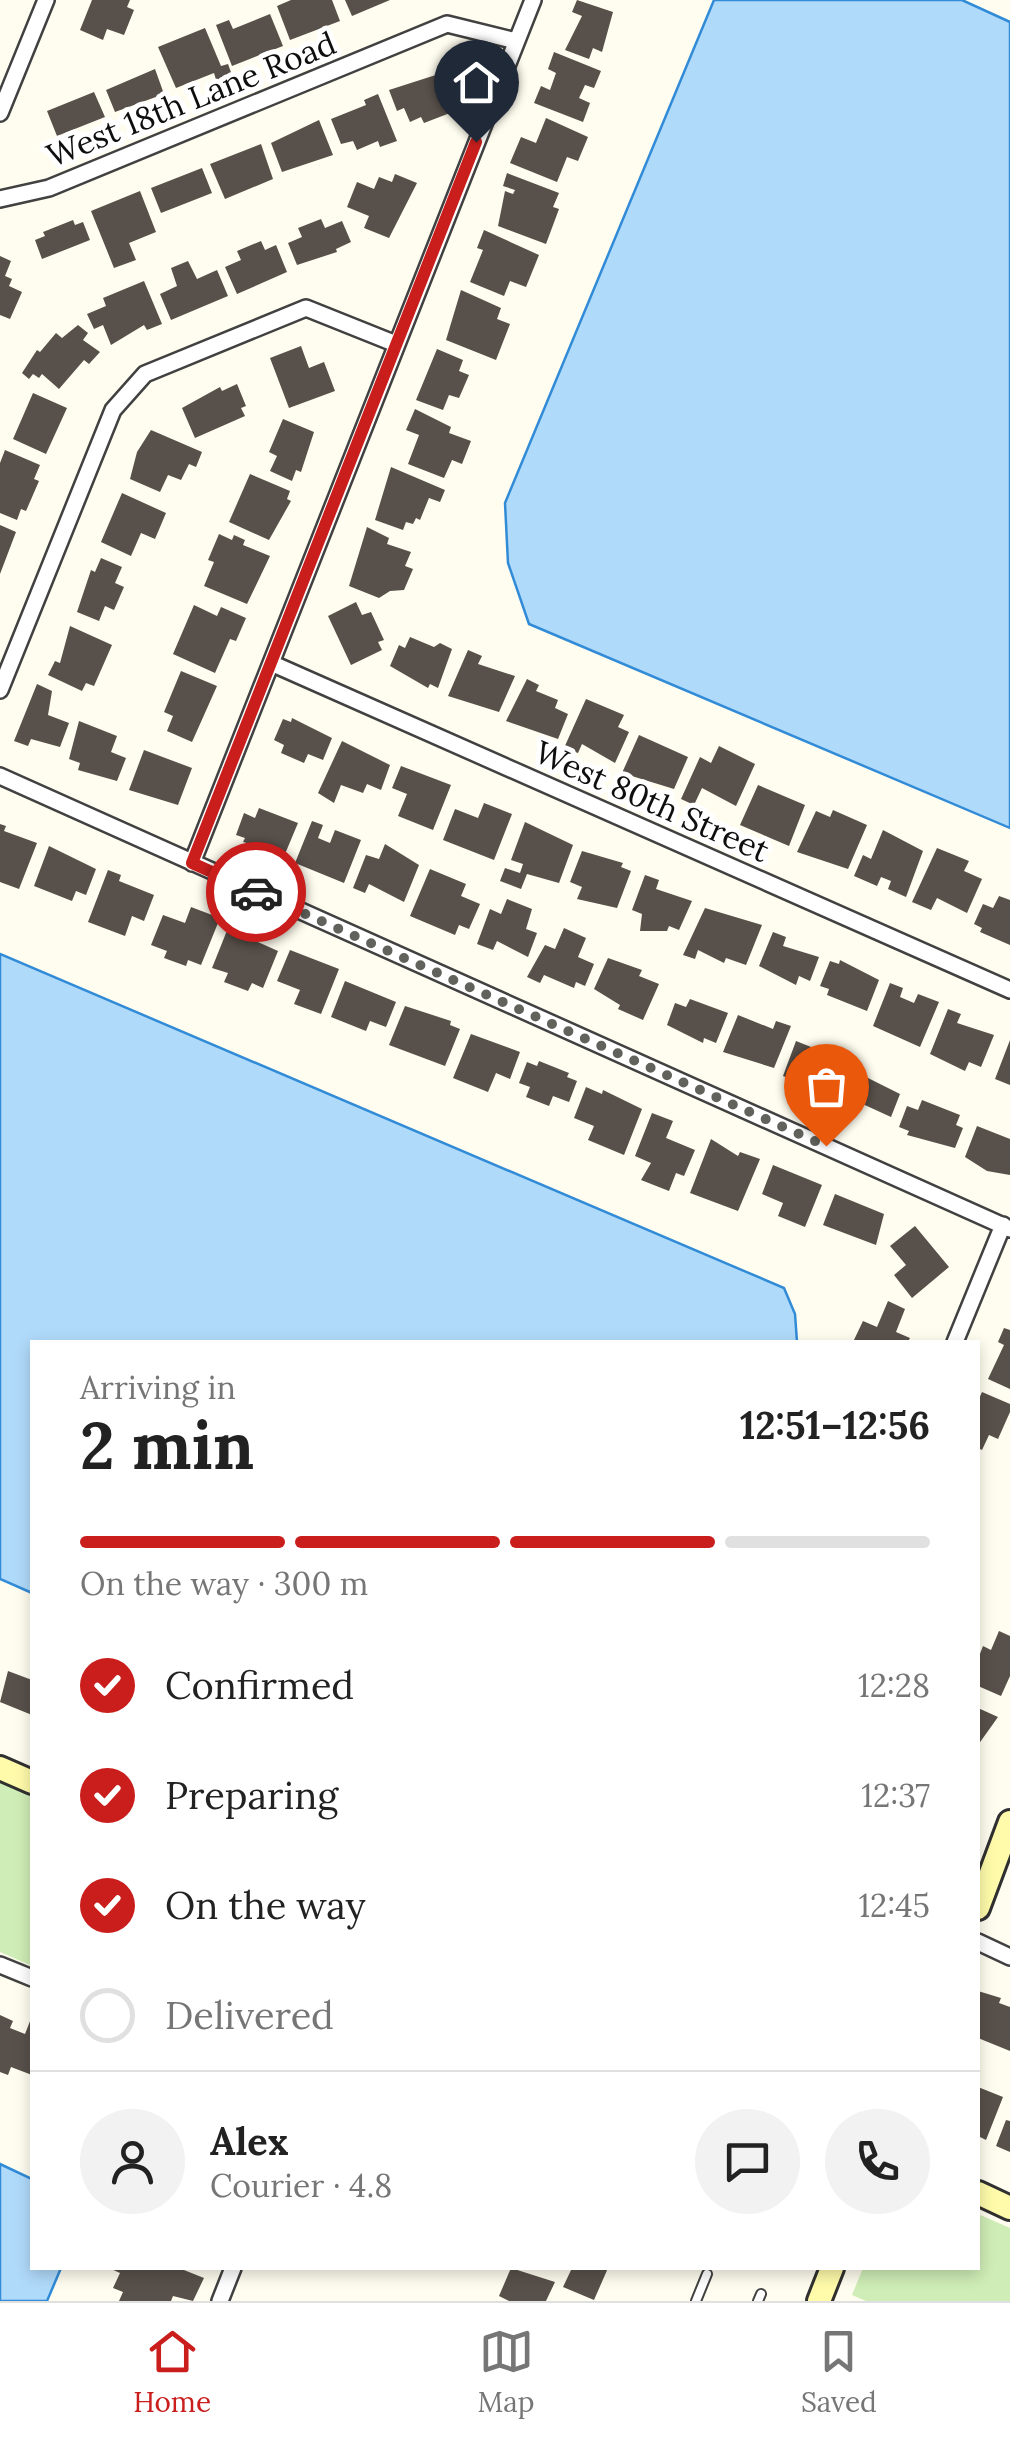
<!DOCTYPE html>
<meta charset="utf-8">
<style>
:root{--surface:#fff;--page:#f2f2f2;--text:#222;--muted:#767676;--line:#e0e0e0;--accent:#c91e1c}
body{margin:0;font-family:Lora,serif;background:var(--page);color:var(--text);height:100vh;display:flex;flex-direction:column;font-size:38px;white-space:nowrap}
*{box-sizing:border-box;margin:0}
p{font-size:32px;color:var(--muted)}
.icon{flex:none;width:55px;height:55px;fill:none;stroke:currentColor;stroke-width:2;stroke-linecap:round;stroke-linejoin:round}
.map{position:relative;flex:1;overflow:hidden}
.panel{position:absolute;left:30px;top:1340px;width:950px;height:930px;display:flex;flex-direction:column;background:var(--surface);border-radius:0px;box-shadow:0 5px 15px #0003}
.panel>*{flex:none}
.pin{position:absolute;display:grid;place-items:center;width:85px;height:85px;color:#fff;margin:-102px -42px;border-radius:50% 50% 50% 0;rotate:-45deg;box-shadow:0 0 10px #0007}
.pin .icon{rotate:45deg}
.courier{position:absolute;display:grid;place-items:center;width:100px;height:100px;margin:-50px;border:8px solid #c91e1c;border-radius:50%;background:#fff;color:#222;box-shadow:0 2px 12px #0007}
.summary em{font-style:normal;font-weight:800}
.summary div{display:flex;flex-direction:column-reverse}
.summary{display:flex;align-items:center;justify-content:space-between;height:170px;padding:0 50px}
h1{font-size:65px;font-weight:800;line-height:75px}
.bar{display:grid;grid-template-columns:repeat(4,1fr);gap:15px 10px;align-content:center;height:120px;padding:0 50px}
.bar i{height:12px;border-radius:8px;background:var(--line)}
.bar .active{background:var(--accent)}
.bar p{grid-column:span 4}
.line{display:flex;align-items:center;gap:25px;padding:0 50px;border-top:2px solid var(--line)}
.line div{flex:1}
.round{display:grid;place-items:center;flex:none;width:105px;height:105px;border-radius:52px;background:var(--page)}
ol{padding:0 50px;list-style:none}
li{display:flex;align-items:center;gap:30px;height:110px}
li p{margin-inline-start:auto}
li .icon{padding:10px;border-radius:50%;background:var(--accent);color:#fff;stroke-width:4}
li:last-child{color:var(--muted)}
li i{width:55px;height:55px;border:5px solid var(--line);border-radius:50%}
.tabs{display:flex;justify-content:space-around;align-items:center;height:140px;border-top:2px solid var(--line);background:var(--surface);font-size:28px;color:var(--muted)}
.tabs a{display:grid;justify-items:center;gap:5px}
.tabs .active{color:var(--accent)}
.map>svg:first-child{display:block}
</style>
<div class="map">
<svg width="1010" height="2301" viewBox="0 0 1010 2301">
<rect width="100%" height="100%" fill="#fffdef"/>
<path fill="#cfedb6" d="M 0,1776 L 32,1790 L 32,1966 L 0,1952 Z
M 978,2214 L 1010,2228 L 1010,2301 L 866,2301 L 852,2295 L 863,2268 L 978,2268 Z"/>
<path fill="#b0dafa" stroke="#318bd7" stroke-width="2.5" d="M 714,0 L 962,0 L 1010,22 L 1010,828 L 529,624 L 508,563 L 505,503 Z
M 0,954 L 784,1288 L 795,1314 L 797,1342 L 32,1342 L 32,1593 L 0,1579 Z
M 0,2164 L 32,2179 L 32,2268 L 61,2268 L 47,2301 L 0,2301 Z"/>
<path fill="#58504a" d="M 92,0 L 130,0 L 127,7 L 134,10 L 124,35 L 107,29 L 103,40 L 80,30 Z
M 291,0 L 332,0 L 340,21 L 290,40 L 277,6 Z
M 345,0 L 390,0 L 352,16 Z
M 577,0 L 613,12 L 602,52 L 593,48 L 589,59 L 565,50 L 582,16 L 572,12 Z
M 270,14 L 283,46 L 232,66 L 216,25 L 229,20 L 233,29 Z
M 205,28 L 221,66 L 228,64 L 232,75 L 217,83 L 214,73 L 176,88 L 158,47 Z
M 554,52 L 601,71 L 594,88 L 585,85 L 579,98 L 590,103 L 583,122 L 534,103 L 541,86 L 550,90 L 556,73 L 548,69 Z
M 155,69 L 164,94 L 115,112 L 106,90 Z
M 445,72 L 456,98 L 445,102 L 450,113 L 424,123 L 421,117 L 410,122 L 404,108 L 397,111 L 389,90 Z
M 94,92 L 105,117 L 57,136 L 47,111 Z
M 378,94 L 397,141 L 380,147 L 378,141 L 357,150 L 353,141 L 341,144 L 331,119 L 366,105 L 364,100 Z
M 546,118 L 588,137 L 578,161 L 567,157 L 557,182 L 510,163 L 521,137 L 536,143 Z
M 319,120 L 333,155 L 282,172 L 271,143 Z
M 261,144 L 273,179 L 225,199 L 210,164 Z
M 202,168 L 212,193 L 161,213 L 151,188 Z
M 507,173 L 559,193 L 553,207 L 559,209 L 546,244 L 498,226 L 505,191 L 513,194 L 515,190 L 503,186 Z
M 395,174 L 417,183 L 389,238 L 364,228 L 369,216 L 347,207 L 357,182 L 374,189 L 379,177 L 392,182 Z
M 140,191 L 156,232 L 129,243 L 136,260 L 114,268 L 91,211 Z
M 321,219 L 325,228 L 342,221 L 351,242 L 336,249 L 337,252 L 297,265 L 288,243 L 302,237 L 298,228 Z
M 73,220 L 75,225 L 83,222 L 90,240 L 42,259 L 35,240 L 45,236 L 43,232 Z
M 484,230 L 539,255 L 526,287 L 510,281 L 504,296 L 470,282 L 483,250 L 477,248 Z
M 261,241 L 265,250 L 276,245 L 287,272 L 237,294 L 225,267 L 241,260 L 237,251 Z
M 0,256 L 11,261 L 5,276 L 12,279 L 9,286 L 22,292 L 10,319 L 0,315 Z
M 188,261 L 197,279 L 217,270 L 228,296 L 171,320 L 160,294 L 177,286 L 171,268 Z
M 144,281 L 162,324 L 147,330 L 144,325 L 111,345 L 103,325 L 94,329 L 87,314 L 106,306 L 103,298 Z
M 461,290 L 501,308 L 497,319 L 510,324 L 496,360 L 446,340 Z
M 78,325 L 88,333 L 83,340 L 100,352 L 89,364 L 84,360 L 59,389 L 42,374 L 39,378 L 33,374 L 29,379 L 22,373 L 37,350 L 40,352 L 56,333 L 62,338 Z
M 301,346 L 309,368 L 324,362 L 335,391 L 289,408 L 270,358 Z
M 437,349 L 463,360 L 459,371 L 469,375 L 459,398 L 449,395 L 443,410 L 416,400 Z
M 237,384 L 246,406 L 241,408 L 245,416 L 195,438 L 182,408 L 220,387 L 222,391 Z
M 33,393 L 67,408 L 46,454 L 13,439 Z
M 415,409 L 451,427 L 449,433 L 471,441 L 462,464 L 452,460 L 444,478 L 408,464 L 419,435 L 406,430 Z
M 283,419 L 314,432 L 301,472 L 296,470 L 292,481 L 270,471 L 277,456 L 269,452 Z
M 151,430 L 202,452 L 196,467 L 189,464 L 181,480 L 168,475 L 160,492 L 130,479 L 137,452 Z
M 5,450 L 40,465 L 34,479 L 39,481 L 26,511 L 21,509 L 17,520 L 0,513 L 0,463 Z
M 391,467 L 445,490 L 440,502 L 429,498 L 420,520 L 416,518 L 413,524 L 406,522 L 403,530 L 375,520 Z
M 250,474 L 290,491 L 287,499 L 291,501 L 269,540 L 229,522 Z
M 122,493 L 166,513 L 155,539 L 141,533 L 131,556 L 101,542 Z
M 0,525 L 16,532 L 0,574 Z
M 367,527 L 389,538 L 387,544 L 411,552 L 405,566 L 413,569 L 404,590 L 390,591 L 379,598 L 349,586 Z
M 219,534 L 232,540 L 234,535 L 245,540 L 243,545 L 270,556 L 247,604 L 204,586 L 214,562 L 208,560 Z
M 101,558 L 122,567 L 115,583 L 124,587 L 114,610 L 105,606 L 99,621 L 77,612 L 91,570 L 95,572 Z
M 356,602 L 362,615 L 371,612 L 384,640 L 378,642 L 382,650 L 351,665 L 328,616 Z
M 194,605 L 217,616 L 221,607 L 246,618 L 236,641 L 230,639 L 215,673 L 173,654 Z
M 70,626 L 112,645 L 94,686 L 86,683 L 82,691 L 48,675 L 55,661 L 60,663 Z
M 410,637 L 434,647 L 440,643 L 452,649 L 438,688 L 430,684 L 428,688 L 390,666 L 399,645 L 405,648 Z
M 468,650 L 482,656 L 478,664 L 515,676 L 499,712 L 448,696 Z
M 181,671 L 217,686 L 192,742 L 167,731 L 173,716 L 164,712 Z
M 527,679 L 539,685 L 536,691 L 558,700 L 555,708 L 568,714 L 558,739 L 506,721 Z
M 37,684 L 52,691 L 48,715 L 69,723 L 60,747 L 31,739 L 28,746 L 14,741 Z
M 586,699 L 624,715 L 618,727 L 629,732 L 615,763 L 582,744 L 578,753 L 564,748 Z
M 292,718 L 332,738 L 323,760 L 308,754 L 304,763 L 281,753 L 284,745 L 274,740 L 283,719 L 291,722 Z
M 79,721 L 117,736 L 111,752 L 126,758 L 117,781 L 78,770 L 80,763 L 69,759 Z
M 639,735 L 688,757 L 674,789 L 622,773 Z
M 342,741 L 390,765 L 381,790 L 367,784 L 363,793 L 341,785 L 334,803 L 318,793 Z
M 719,746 L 755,764 L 736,806 L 702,788 L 694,805 L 681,799 L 700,757 L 711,763 Z
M 144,750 L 192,768 L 178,805 L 129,790 Z
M 401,766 L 451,785 L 433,830 L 398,816 L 407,794 L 392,788 Z
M 758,785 L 805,805 L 789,846 L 740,825 Z
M 484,803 L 512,814 L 494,860 L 443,840 L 455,809 L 478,818 Z
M 259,808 L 298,823 L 285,854 L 243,842 L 245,838 L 236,835 L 244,813 L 255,818 Z
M 833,810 L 867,825 L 848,869 L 797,852 L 816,811 L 830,817 Z
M 312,821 L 323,825 L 318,838 L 330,843 L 335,830 L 361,840 L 344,883 L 295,863 Z
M 525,822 L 573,845 L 559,883 L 527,874 L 521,889 L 500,881 L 505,868 L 520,873 L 523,864 L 511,860 Z
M 0,824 L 6,826 L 4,831 L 37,843 L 19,889 L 0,882 Z
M 883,830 L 923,851 L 906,897 L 888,889 L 891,881 L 881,877 L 877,886 L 854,876 L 863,855 L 871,859 Z
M 385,844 L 419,865 L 404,902 L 369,884 L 365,893 L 353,888 L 366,855 L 379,859 Z
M 49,846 L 96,869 L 86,895 L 76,891 L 72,901 L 34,886 Z
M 937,848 L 969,861 L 964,871 L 982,879 L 967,913 L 937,898 L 931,910 L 912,902 Z
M 582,851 L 623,863 L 621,867 L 631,871 L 617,908 L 577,899 L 582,887 L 570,882 Z
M 430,869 L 466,884 L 461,896 L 480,904 L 469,929 L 459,925 L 455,935 L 410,916 Z
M 108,870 L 121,875 L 119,881 L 154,895 L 144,921 L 132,916 L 125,936 L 88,922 Z
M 645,875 L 659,880 L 656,889 L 692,901 L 679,930 L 669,926 L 667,931 L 640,931 L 642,914 L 632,910 Z
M 999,896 L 1010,900 L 1010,945 L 980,932 L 982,928 L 974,924 L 983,904 L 993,908 Z
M 507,899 L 532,909 L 526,929 L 537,933 L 528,957 L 497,941 L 493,950 L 477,944 L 490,909 L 501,914 Z
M 191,907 L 220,918 L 201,965 L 188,960 L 186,966 L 164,958 L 167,951 L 151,945 L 163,915 L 185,923 Z
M 236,908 L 254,915 L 247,937 L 278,951 L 263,988 L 252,983 L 248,991 L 224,982 L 228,973 L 212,968 Z
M 705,908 L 762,925 L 746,965 L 726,958 L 724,963 L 698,950 L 695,959 L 683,955 Z
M 564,928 L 586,938 L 578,957 L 594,964 L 585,986 L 576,982 L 574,988 L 544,975 L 540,983 L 527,977 L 545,945 L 555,949 Z
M 773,932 L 786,937 L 783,946 L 819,957 L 810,981 L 799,976 L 796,985 L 759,966 Z
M 290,950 L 339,969 L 321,1014 L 294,1004 L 300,990 L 277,981 Z
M 608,958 L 642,970 L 639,976 L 659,984 L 643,1020 L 618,1009 L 620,1005 L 594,989 Z
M 840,960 L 879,980 L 867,1011 L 827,995 L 829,989 L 820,986 L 830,961 L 839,964 Z
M 345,981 L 396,1002 L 386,1027 L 370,1021 L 366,1031 L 331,1017 Z
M 890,983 L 903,988 L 900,997 L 914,1003 L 918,994 L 939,1002 L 920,1047 L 873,1026 Z
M 690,999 L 728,1013 L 716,1043 L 704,1038 L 703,1043 L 667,1025 L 675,1003 L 686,1007 Z
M 405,1006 L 451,1021 L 450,1025 L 460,1029 L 445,1066 L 389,1045 Z
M 948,1009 L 961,1014 L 957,1023 L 994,1035 L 981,1067 L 969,1062 L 965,1071 L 930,1054 Z
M 738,1015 L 773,1029 L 776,1021 L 791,1026 L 774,1068 L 723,1052 Z
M 471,1034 L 520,1052 L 510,1079 L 496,1073 L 488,1092 L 453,1078 Z
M 1010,1040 L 1010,1085 L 995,1079 Z
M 796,1041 L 811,1047 L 809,1051 L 844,1064 L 832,1096 L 791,1084 L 792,1080 L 783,1076 Z
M 539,1061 L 569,1073 L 567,1077 L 577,1081 L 569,1102 L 553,1096 L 549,1106 L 526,1097 L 530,1087 L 519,1083 L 527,1062 L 537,1066 Z
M 852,1070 L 900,1094 L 891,1117 L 856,1101 L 853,1109 L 839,1104 Z
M 586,1087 L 602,1094 L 603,1090 L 642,1109 L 624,1155 L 588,1140 L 594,1126 L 574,1118 Z
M 922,1100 L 960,1115 L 956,1125 L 963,1128 L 955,1148 L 907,1135 L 909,1131 L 899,1127 L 907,1106 L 918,1110 Z
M 652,1113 L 673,1121 L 666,1138 L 695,1150 L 684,1176 L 676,1173 L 669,1191 L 641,1180 L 651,1163 L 635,1156 Z
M 977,1126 L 1010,1139 L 1010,1175 L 987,1171 L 965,1157 Z
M 711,1139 L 738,1156 L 740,1152 L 760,1159 L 738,1211 L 690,1193 Z
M 773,1165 L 822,1185 L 805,1227 L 778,1216 L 783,1203 L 762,1194 Z
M 835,1194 L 884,1214 L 876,1245 L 823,1225 Z
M 915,1226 L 949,1267 L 912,1298 L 894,1275 L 906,1265 L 890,1246 Z
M 888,1301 L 905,1309 L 896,1332 L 910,1338 L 908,1342 L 853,1342 L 863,1321 L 877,1327 Z
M 1004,1328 L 1010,1330 L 1010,1389 L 988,1379 L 1004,1345 L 998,1342 Z
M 982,1392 L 1010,1404 L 1010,1412 L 998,1439 L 989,1435 L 982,1450 L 978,1448 L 978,1401 Z
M 999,1631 L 1010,1636 L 1010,1676 L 1001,1696 L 978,1686 L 978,1659 L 983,1646 L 991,1650 Z
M 8,1671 L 32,1680 L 32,1715 L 0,1702 Z
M 978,1708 L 998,1717 L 978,1745 Z
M 978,1991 L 1001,1998 L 999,2003 L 1010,2007 L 1010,2051 L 978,2038 Z
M 0,2015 L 13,2021 L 10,2028 L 25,2034 L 32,2016 L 32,2075 L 11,2067 L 8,2075 L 0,2072 Z
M 978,2087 L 1003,2097 L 986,2140 L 978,2136 Z
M 1006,2120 L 1010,2121 L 1010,2152 L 996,2146 Z
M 109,2268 L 179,2268 L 204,2278 L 193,2301 L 173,2296 L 171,2301 L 119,2301 L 123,2292 L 113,2288 L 120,2273 Z
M 511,2268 L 555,2282 L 546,2301 L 509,2301 L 499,2296 Z
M 572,2268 L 608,2268 L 594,2300 L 563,2287 Z"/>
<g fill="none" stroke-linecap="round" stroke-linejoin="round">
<g stroke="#414141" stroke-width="12">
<path id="lane" d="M 696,2301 L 707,2274
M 758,2301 L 761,2294"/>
</g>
<g stroke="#414141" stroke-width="20">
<path id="street" d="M 0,113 L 46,0
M 0,199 L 49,188 L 447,24 L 516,41
M 271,663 L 1010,990
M 0,690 L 113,410 L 145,374 L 306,308 L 396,344
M 0,776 L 1010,1229
M 192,863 L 533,0
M 955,1342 L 1003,1225
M 978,1942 L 1010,1957
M 0,1965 L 32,1978
M 220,2301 L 233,2268"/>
</g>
<g stroke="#303030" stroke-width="28">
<path id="secondary" d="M 0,1768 L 32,1782
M 978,1908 L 1010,1822
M 978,2193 L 1010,2208
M 819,2301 L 832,2268"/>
</g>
<use href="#lane" stroke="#fff" stroke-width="8"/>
<use href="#street" stroke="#fff" stroke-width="15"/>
<use href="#secondary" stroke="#fffbaa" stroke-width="22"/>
</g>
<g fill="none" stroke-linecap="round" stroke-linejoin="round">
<path stroke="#62625d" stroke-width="10" stroke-dasharray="0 18" d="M 256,892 L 826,1146"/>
<path stroke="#c91e1c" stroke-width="12" d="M 256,892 L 192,863 L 476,142"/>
</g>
<g text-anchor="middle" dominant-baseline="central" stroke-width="10" stroke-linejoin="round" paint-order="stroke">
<g font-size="32" fill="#0e0e0e" stroke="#fff">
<text transform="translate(191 99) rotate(-22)">West 18th Lane Road</text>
<text transform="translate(652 801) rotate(24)">West 80th Street</text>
</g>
</g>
</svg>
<div class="pin" style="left:826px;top:1146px;background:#ea580c"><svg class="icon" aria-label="bag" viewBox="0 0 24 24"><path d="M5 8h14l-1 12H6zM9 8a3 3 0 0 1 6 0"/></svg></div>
<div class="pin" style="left:476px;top:142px;background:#1f2937"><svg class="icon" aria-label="home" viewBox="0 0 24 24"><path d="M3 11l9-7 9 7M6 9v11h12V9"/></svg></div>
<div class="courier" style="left:256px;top:892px"><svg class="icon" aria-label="car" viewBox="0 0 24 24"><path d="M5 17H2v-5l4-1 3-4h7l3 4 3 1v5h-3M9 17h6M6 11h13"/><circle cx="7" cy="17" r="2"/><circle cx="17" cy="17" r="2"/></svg></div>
<section class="panel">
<div class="summary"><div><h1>2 min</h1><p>Arriving in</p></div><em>12:51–12:56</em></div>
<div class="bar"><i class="active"></i><i class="active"></i><i class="active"></i><i></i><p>On the way · 300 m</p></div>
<ol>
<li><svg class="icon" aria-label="check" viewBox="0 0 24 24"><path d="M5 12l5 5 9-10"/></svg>Confirmed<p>12:28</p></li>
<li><svg class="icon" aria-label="check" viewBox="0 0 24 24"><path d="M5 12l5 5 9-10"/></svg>Preparing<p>12:37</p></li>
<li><svg class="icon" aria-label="check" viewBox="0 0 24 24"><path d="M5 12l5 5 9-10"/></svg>On the way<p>12:45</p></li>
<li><i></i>Delivered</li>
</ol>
<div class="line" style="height:180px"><a class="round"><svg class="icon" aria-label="person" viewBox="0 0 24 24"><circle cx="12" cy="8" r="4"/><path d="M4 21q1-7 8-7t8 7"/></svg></a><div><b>Alex</b><p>Courier · 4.8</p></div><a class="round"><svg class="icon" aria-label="chat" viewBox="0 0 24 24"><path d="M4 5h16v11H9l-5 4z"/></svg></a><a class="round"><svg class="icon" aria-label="phone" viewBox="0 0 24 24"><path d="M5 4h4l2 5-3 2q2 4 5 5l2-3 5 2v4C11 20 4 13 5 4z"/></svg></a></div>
</section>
</div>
<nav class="tabs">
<a class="active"><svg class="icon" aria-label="home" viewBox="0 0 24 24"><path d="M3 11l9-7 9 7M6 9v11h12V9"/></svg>Home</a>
<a><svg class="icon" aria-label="map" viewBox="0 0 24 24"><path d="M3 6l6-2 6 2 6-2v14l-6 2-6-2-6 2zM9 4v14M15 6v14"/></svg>Map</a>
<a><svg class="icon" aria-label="saved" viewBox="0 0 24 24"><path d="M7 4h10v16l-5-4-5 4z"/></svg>Saved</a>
</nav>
